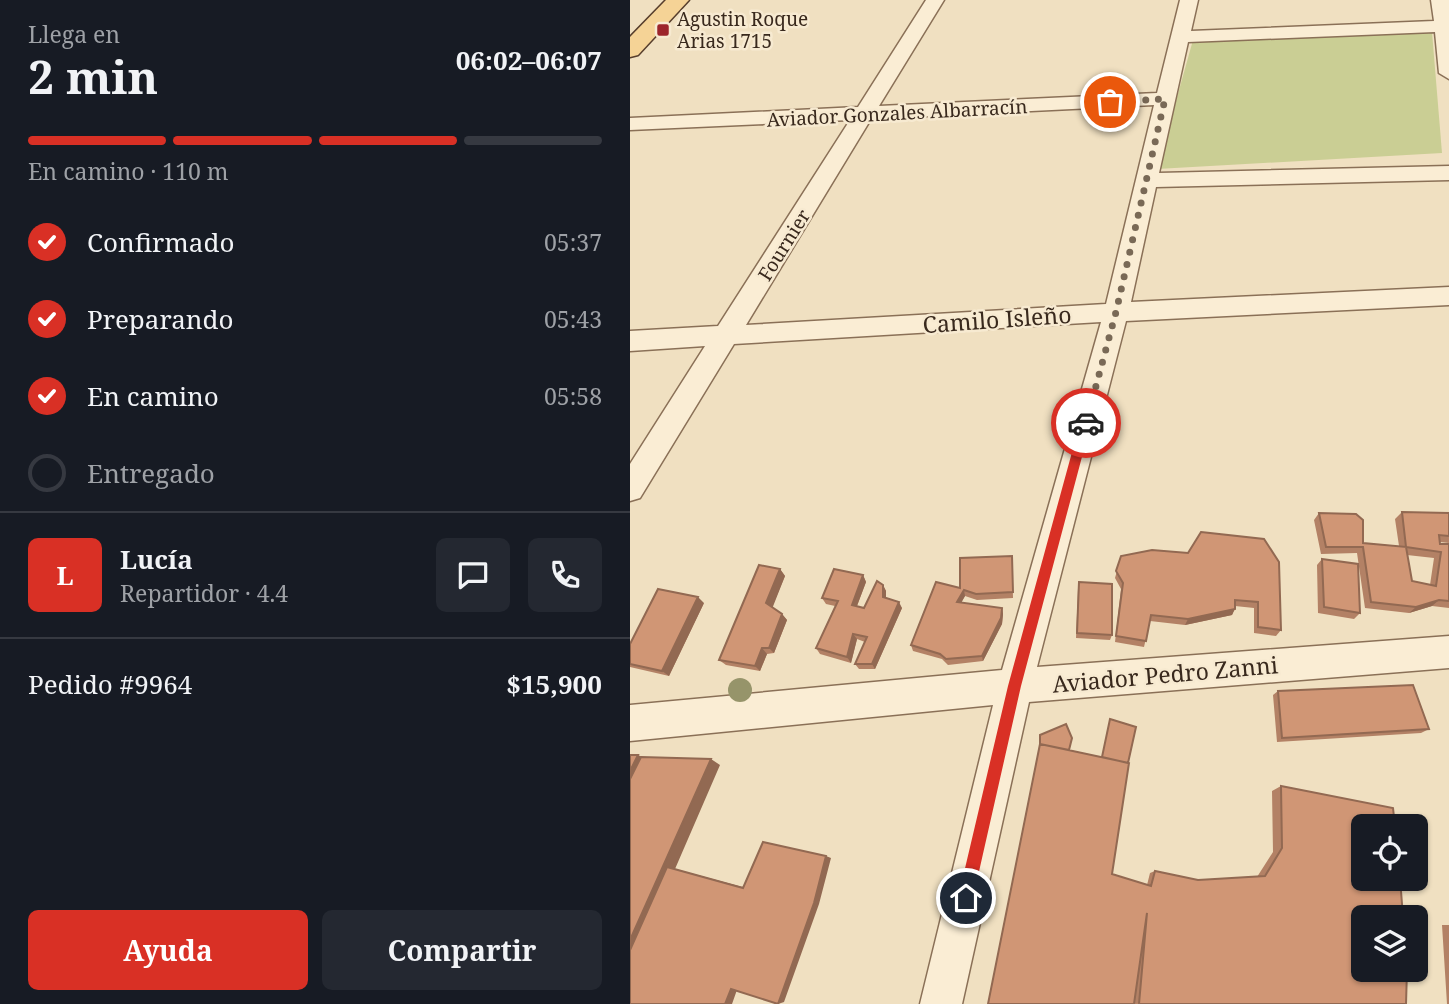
<!DOCTYPE html>
<html lang="es">
<meta charset="utf-8">
<style>
:root{--surface:#171b24;--page:#242831;--text:#f1f3f6;--muted:#9ea1a6;--line:#363941;--accent:#d93025}
body{margin:0;font-family:"Noto Serif",serif;background:var(--page);color:var(--text);height:100vh;display:flex;flex-direction:column;font-size:26px;white-space:nowrap}
*{box-sizing:border-box;margin:0}
p{font-size:23px;color:var(--muted)}
.icon{flex:none;width:38px;height:38px;fill:none;stroke:currentColor;stroke-width:2;stroke-linecap:round;stroke-linejoin:round}
.map{position:relative;flex:1;overflow:hidden}
.sheet{display:flex;flex-direction:column;background:var(--surface);width:630px}
.sheet>*{flex:none}
.fabs{position:absolute;left:721px;top:814px;display:grid;gap:14px}
.fabs a{display:grid;place-items:center;width:77px;height:77px;border-radius:10px;background:var(--surface);box-shadow:0 2px 5px #0004;font-size:35px}
.pin{position:absolute;display:grid;place-items:center;width:60px;height:60px;color:#fff;margin:-30px;border:4px solid #fff;border-radius:50%;box-shadow:0 2px 7px #0007}
.courier{position:absolute;display:grid;place-items:center;width:70px;height:70px;margin:-35px;border:5px solid #d93025;border-radius:50%;background:#fff;color:#222;box-shadow:0 2px 9px #0007}
.head em{font-style:normal;font-weight:700}
.head div{display:flex;flex-direction:column-reverse}
.head{display:flex;align-items:center;justify-content:space-between;height:119px;padding:0 28px}
h1{font-size:46px;font-weight:700;line-height:52px}
.bar{display:grid;grid-template-columns:repeat(4,1fr);gap:10px 7px;align-content:center;height:84px;padding:0 28px}
.bar i{height:9px;border-radius:5px;background:var(--line)}
.bar .active{background:var(--accent)}
.bar p{grid-column:span 4}
.line{display:flex;align-items:center;gap:18px;padding:0 28px;border-top:2px solid var(--line)}
.line div{flex:1}
.round{display:grid;place-items:center;flex:none;width:74px;height:74px;border-radius:10px;background:var(--page)}
ol{padding:0 28px;list-style:none}
li{display:flex;align-items:center;gap:21px;height:77px}
li p{margin-inline-start:auto}
li .icon{padding:7px;border-radius:50%;background:var(--accent);color:#fff;stroke-width:4}
li:last-child{color:var(--muted)}
li i{width:38px;height:38px;border:4px solid var(--line);border-radius:50%}
.action{display:flex;gap:14px;margin-top:auto;padding:14px 28px}
.action a{flex:1;height:80px;border-radius:10px;background:var(--accent);color:#fff;font-size:28px;font-weight:700;line-height:80px;text-align:center}
.action a+a{background:var(--page);color:var(--text)}
main{display:flex;flex:1;min-height:0}
.map>svg:first-child{display:block}
</style>
<main>
<section class="sheet">
<div class="head"><div><h1>2 min</h1><p>Llega en</p></div><em>06:02–06:07</em></div>
<div class="bar"><i class="active"></i><i class="active"></i><i class="active"></i><i></i><p>En camino · 110 m</p></div>
<ol>
<li><svg class="icon" aria-label="check" viewBox="0 0 24 24"><path d="M5 12l5 5 9-10"/></svg>Confirmado<p>05:37</p></li>
<li><svg class="icon" aria-label="check" viewBox="0 0 24 24"><path d="M5 12l5 5 9-10"/></svg>Preparando<p>05:43</p></li>
<li><svg class="icon" aria-label="check" viewBox="0 0 24 24"><path d="M5 12l5 5 9-10"/></svg>En camino<p>05:58</p></li>
<li><i></i>Entregado</li>
</ol>
<div class="line" style="height:126px"><b class="round" style="background:var(--accent);color:#fff">L</b><div><b>Lucía</b><p>Repartidor · 4.4</p></div><a class="round"><svg class="icon" aria-label="chat" viewBox="0 0 24 24"><path d="M4 5h16v11H9l-5 4z"/></svg></a><a class="round"><svg class="icon" aria-label="phone" viewBox="0 0 24 24"><path d="M5 4h4l2 5-3 2q2 4 5 5l2-3 5 2v4C11 20 4 13 5 4z"/></svg></a></div>
<div class="line" style="height:91px"><div>Pedido #9964</div><b>$15,900</b></div>
<div class="action"><a>Ayuda</a><a>Compartir</a></div>
</section>
<div class="map">
<svg width="819" height="1004" viewBox="0 0 819 1004">
<rect width="100%" height="100%" fill="#f0e0c1"/>
<path fill="#cace94" d="M 802,32 L 812,153 L 527,169 L 563,40 Z"/>
<g fill="none" stroke-linecap="round" stroke-linejoin="round">
<g stroke="#8a7057" stroke-width="3">
<path id="minor" d="M 296,0 L 314,0 L 249,106 L 527,93 L 550,0 L 568,0 L 561,31 L 804,21 L 801,0 L 819,0 L 819,79 L 809,73 L 805,32 L 558,42 L 529,173 L 819,166 L 819,180 L 526,187 L 501,302 L 819,287 L 819,305 L 496,321 L 407,667 L 819,636 L 819,668 L 399,702 L 332,1004 L 290,1004 L 363,705 L 0,741 L 0,705 L 372,670 L 471,322 L 104,344 L 10,498 L 0,501 L 0,464 L 75,346 L 0,351 L 0,331 L 88,326 L 220,120 L 0,130 L 0,118 L 228,107 ZM 524,105 L 476,304 L 116,325 L 241,119 Z"/>
</g>
<g stroke="#573e2c" stroke-width="3">
<path id="major" d="M 36,0 L 59,0 L 8,55 L 0,57 L 0,37 Z"/>
</g>
<use href="#minor" fill="#faedd4" fill-rule="evenodd"/>
<use href="#major" fill="#f5d396" fill-rule="evenodd"/>
</g>
<circle fill="#96946a" cx="110" cy="690" r="12"/>
<path fill="#b38165" fill-rule="evenodd" d="M 772,512 L 819,513 L 819,543 L 810,542 L 810,544 L 819,544 L 819,608 L 802,606 L 779,613 L 735,608 L 727,553 L 691,554 L 684,520 L 689,513 L 733,543 L 769,546 L 765,519 ZM 777,555 L 804,558 L 800,585 L 782,581 Z
M 571,532 L 651,630 L 646,636 L 624,633 L 624,608 L 605,606 L 602,615 L 555,625 L 520,621 L 514,647 L 485,642 L 491,589 L 485,578 L 491,556 L 558,553 Z
M 382,556 L 383,598 L 347,600 L 335,596 L 331,603 L 372,608 L 373,614 L 372,624 L 353,661 L 318,665 L 312,659 L 283,651 L 281,645 L 330,588 Z
M 692,559 L 730,613 L 724,619 L 688,613 L 687,565 Z
M 150,569 L 155,576 L 142,607 L 152,614 L 157,620 L 144,653 L 137,654 L 130,671 L 96,665 L 89,660 Z
M 233,575 L 236,582 L 227,606 L 234,608 L 253,585 L 256,591 L 256,598 L 272,608 L 245,669 L 229,669 L 225,664 L 235,642 L 227,639 L 221,663 L 190,654 L 186,648 L 205,606 L 196,604 L 192,598 Z
M 448,588 L 482,635 L 480,640 L 446,638 Z
M 74,603 L 39,676 L 0,667 L 0,644 Z
M 648,691 L 799,729 L 791,733 L 647,742 L 643,695 Z
M 440,750 L 498,763 L 482,874 L 517,885 L 520,873 L 525,871 L 568,880 L 627,877 L 643,852 L 642,791 L 651,786 L 776,1004 L 504,1004 Z
M 812,925 L 819,925 L 819,1004 L 817,1004 Z"/>
<path fill="#926952" d="M 150,569 L 155,576 L 142,609 L 136,603 Z
M 233,575 L 236,582 L 225,611 L 222,605 Z
M 253,585 L 256,591 L 256,603 L 253,597 Z
M 334,590 L 335,596 L 328,608 L 327,602 Z
M 68,597 L 74,603 L 39,676 L 32,671 Z
M 809,600 L 802,606 L 779,613 L 786,607 Z
M 269,602 L 272,608 L 245,669 L 242,664 Z
M 372,608 L 373,614 L 372,624 L 353,661 L 352,656 Z
M 605,609 L 602,615 L 555,625 L 558,619 Z
M 152,614 L 157,620 L 144,653 L 139,648 Z
M 223,634 L 227,639 L 221,663 L 217,657 Z
M 132,648 L 137,654 L 130,671 L 125,666 Z
M 8,755 L 23,762 L 0,809 L 0,771 Z
M 81,759 L 90,765 L 45,869 L 120,889 L 0,971 L 0,940 Z
M 196,856 L 201,858 L 189,904 L 154,1002 L 148,1004 Z
M 108,987 L 102,1004 L 95,1004 L 101,989 Z"/>
<path fill="#d09675" stroke="#926952" stroke-width="2" fill-rule="evenodd" d="M 772,512 L 819,513 L 819,536 L 809,535 L 810,544 L 819,544 L 819,601 L 809,600 L 786,607 L 741,602 L 733,547 L 696,547 L 689,513 L 726,514 L 733,520 L 733,543 L 776,547 ZM 776,547 L 811,552 L 806,586 L 782,581 Z
M 571,532 L 634,539 L 649,562 L 651,630 L 628,627 L 628,602 L 605,600 L 605,609 L 558,619 L 521,615 L 516,641 L 486,636 L 493,583 L 486,571 L 491,556 L 522,550 L 558,553 Z
M 382,556 L 383,592 L 346,594 L 334,590 L 327,602 L 372,608 L 371,618 L 352,656 L 316,659 L 310,654 L 281,645 L 306,582 L 330,588 L 330,558 Z
M 692,559 L 728,564 L 730,613 L 694,607 Z
M 129,565 L 150,569 L 136,603 L 152,614 L 139,648 L 132,648 L 125,666 L 89,660 Z
M 204,569 L 233,575 L 222,605 L 234,608 L 247,581 L 253,585 L 253,597 L 269,602 L 242,664 L 225,664 L 237,637 L 223,634 L 217,657 L 186,648 L 208,601 L 192,598 Z
M 449,582 L 482,584 L 482,635 L 447,633 Z
M 28,589 L 68,597 L 32,671 L 0,664 L 0,644 Z
M 783,685 L 799,729 L 652,738 L 648,691 Z
M 480,719 L 506,727 L 498,763 L 472,757 Z
M 436,724 L 442,738 L 439,750 L 410,744 L 410,735 Z
M 410,744 L 499,763 L 482,874 L 521,886 L 525,871 L 568,880 L 635,876 L 652,848 L 651,786 L 763,808 L 765,826 L 733,826 L 733,878 L 770,878 L 773,917 L 733,917 L 733,970 L 777,970 L 776,1004 L 509,1004 L 517,913 L 504,1004 L 358,1004 Z
M 0,755 L 8,755 L 0,771 Z
M 11,757 L 81,759 L 0,940 L 0,779 Z
M 133,842 L 196,856 L 184,903 L 148,1004 L 101,989 L 95,1004 L 0,1004 L 0,950 L 37,867 L 113,888 Z"/>
<path fill="#d93025" d="M 456,419 L 461,423 L 391,686 L 343,898 L 341,903 L 336,906 L 330,903 L 328,898 L 378,686 L 450,423 Z"/>
<g fill="none" stroke-linecap="round" stroke-linejoin="round">
<path stroke="#796956" stroke-width="7" stroke-dasharray="0 12.6" d="M 456,423 L 486,312 L 535,99 L 480,102"/>
</g>
<rect fill="#9c252b" stroke="#f7ead1" stroke-width="2.5" x="26" y="23" width="14" height="14" rx="3.5"/>
<g text-anchor="middle" dominant-baseline="central" stroke-width="5" stroke-linejoin="round" paint-order="stroke">
<g font-size="19" fill="#39291d" stroke="#f7ead1" text-anchor="start">
<text x="47" y="19">Agustin Roque<tspan x="47" dy="22">Arias 1715</tspan></text>
</g>
<g font-size="19" fill="#39291d" stroke="#f7ead1">
<text transform="translate(267 113) rotate(-3)">Aviador Gonzales Albarracín</text>
<text transform="translate(154 245) rotate(-58)">Fournier</text>
</g>
<g font-size="23" fill="#39291d" stroke="#f7ead1">
<text transform="translate(367 319) rotate(-4)">Camilo Isleño</text>
<text transform="translate(535 674) rotate(-5)">Aviador Pedro Zanni</text>
</g>
</g>
</svg>
<div class="fabs">
<a><svg class="icon" aria-label="locate" viewBox="0 0 24 24"><circle cx="12" cy="12" r="6"/><path d="M12 2v4M12 18v4M2 12h4M18 12h4"/></svg></a>
<a><svg class="icon" aria-label="layers" viewBox="0 0 24 24"><path d="M12 4l9 5-9 5-9-5zM3 14l9 5 9-5"/></svg></a>
</div>
<div class="pin" style="left:480px;top:102px;background:#ea580c"><svg class="icon" aria-label="bag" viewBox="0 0 24 24"><path d="M5 8h14l-1 12H6zM9 8a3 3 0 0 1 6 0"/></svg></div>
<div class="pin" style="left:336px;top:898px;background:#1f2937"><svg class="icon" aria-label="home" viewBox="0 0 24 24"><path d="M3 11l9-7 9 7M6 9v11h12V9"/></svg></div>
<div class="courier" style="left:456px;top:423px"><svg class="icon" aria-label="car" viewBox="0 0 24 24"><path d="M5 17H2v-5l4-1 3-4h7l3 4 3 1v5h-3M9 17h6M6 11h13"/><circle cx="7" cy="17" r="2"/><circle cx="17" cy="17" r="2"/></svg></div>
</div>
</main>
